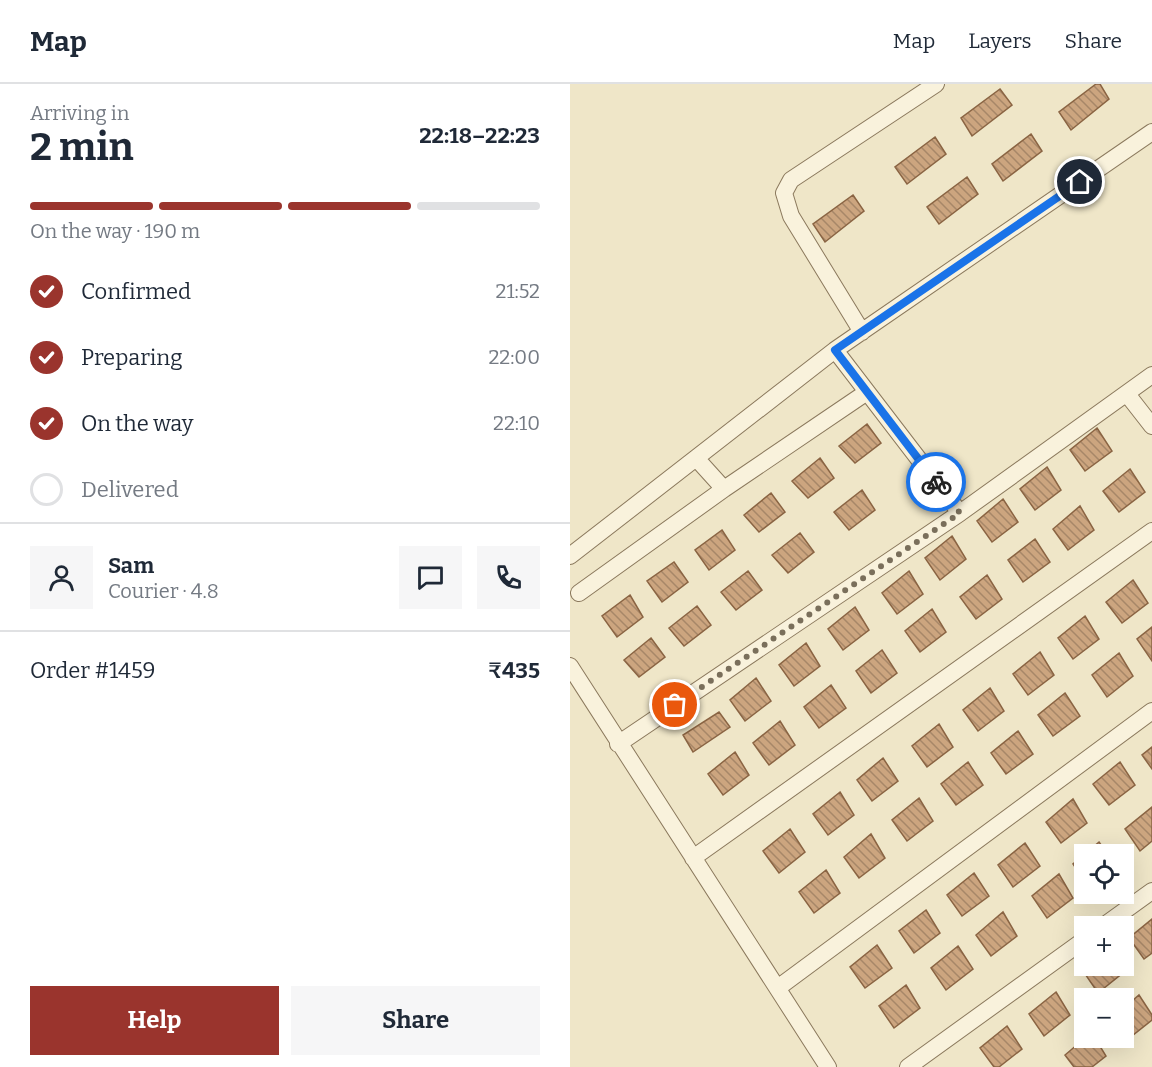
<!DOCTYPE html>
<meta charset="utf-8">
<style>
:root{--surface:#fff;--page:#f6f6f7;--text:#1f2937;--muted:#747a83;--line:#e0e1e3;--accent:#9a342d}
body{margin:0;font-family:Bitter,serif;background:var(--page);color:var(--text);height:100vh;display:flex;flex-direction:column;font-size:22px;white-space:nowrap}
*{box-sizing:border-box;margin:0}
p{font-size:20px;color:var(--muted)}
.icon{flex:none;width:33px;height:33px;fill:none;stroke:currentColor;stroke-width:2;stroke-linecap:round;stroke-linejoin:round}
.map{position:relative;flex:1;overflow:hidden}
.side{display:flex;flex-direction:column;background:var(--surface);width:570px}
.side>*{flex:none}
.buttons{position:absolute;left:504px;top:760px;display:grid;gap:12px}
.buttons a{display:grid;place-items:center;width:60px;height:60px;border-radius:0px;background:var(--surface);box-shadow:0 6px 24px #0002;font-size:30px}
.pin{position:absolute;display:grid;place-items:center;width:51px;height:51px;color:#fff;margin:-26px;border:3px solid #fff;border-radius:50%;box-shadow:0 2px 6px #0007}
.courier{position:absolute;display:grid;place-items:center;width:60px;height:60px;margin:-30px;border:4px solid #1a73e8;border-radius:50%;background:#fff;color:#222;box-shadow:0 2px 8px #0007}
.summary em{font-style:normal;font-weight:700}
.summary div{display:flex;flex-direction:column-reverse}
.summary{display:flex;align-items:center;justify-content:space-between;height:102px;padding:0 30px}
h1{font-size:39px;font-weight:700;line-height:45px}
.bar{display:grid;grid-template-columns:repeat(4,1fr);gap:9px 6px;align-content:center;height:72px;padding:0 30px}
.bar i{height:8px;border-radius:4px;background:var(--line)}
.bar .active{background:var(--accent)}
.bar p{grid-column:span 4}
.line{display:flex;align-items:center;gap:15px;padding:0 30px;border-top:2px solid var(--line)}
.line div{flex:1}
.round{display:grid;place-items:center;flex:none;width:63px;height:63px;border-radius:0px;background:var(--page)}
ol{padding:0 30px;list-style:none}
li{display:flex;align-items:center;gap:18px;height:66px}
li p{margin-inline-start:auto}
li .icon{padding:6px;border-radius:50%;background:var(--accent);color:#fff;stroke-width:4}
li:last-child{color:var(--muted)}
li i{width:33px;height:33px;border:3px solid var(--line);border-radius:50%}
.button{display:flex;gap:12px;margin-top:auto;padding:12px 30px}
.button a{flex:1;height:69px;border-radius:0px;background:var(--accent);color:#fff;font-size:24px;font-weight:700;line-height:69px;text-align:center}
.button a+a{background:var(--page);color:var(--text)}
header{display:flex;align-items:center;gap:36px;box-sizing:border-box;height:84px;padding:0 30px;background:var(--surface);border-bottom:2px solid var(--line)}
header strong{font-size:28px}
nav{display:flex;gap:33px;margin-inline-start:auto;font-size:21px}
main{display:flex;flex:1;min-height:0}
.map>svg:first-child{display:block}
</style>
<header>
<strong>Map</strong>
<nav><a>Map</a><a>Layers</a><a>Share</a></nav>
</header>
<main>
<section class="side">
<div class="summary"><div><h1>2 min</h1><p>Arriving in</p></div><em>22:18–22:23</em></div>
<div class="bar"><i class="active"></i><i class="active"></i><i class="active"></i><i></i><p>On the way · 190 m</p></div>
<ol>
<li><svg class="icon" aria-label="check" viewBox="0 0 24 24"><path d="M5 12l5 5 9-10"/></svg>Confirmed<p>21:52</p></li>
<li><svg class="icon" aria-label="check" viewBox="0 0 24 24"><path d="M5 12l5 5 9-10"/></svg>Preparing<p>22:00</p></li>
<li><svg class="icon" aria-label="check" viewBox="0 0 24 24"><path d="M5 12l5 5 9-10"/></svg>On the way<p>22:10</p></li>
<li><i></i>Delivered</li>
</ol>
<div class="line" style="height:108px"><a class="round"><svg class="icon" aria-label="person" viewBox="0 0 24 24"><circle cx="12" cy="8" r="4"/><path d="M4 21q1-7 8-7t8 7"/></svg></a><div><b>Sam</b><p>Courier · 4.8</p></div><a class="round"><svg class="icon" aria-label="chat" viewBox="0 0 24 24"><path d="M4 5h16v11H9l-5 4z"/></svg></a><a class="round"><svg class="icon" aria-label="phone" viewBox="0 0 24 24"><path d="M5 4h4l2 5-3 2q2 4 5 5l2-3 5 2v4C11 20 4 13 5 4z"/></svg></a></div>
<div class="line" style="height:78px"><div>Order #1459</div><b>₹435</b></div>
<div class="button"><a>Help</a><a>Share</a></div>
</section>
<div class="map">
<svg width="582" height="983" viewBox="0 0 582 983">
<defs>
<pattern id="building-back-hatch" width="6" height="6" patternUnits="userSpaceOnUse" patternTransform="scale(1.5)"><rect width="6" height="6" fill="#cca57f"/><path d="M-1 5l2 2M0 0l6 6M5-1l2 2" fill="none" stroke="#a78768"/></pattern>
</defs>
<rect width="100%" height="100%" fill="#efe6c8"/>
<path fill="url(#building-back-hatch)" stroke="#8a6443" stroke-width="1.5" d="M 526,0 L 530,0 L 539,15 L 501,46 L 489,28 Z
M 430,5 L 442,21 L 402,52 L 391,34 Z
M 461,50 L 472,67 L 433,97 L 422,80 Z
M 365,53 L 376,70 L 337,100 L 325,83 Z
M 397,93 L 408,110 L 369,140 L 357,123 Z
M 283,111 L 294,127 L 255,158 L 243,140 Z
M 297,340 L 311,359 L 285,379 L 269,362 Z
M 527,344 L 542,367 L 515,387 L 500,366 Z
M 250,374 L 264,394 L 238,414 L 222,397 Z
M 477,383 L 491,406 L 465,426 L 450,405 Z
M 560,385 L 575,408 L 549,428 L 533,407 Z
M 292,406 L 305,426 L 279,446 L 264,428 Z
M 201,409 L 215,428 L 189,448 L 174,431 Z
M 433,415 L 448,438 L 422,458 L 407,437 Z
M 510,422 L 524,446 L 498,466 L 483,445 Z
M 152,446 L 165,466 L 139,486 L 125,466 Z
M 230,449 L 244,468 L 218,489 L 202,471 Z
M 382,452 L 396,475 L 370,496 L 355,474 Z
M 465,455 L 480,478 L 453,498 L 438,476 Z
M 104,478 L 118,498 L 92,518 L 77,497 Z
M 178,487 L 192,506 L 166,526 L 151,508 Z
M 339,487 L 353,510 L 327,530 L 312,509 Z
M 417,491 L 432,515 L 406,535 L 390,513 Z
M 563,496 L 578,519 L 552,539 L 536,518 Z
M 60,511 L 73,533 L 47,553 L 32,532 Z
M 127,522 L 141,541 L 114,562 L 99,544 Z
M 285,523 L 299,546 L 273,566 L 258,545 Z
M 362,525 L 376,548 L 350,568 L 335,547 Z
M 515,532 L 529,555 L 503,575 L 488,554 Z
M 582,543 L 582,577 L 567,555 Z
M 81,554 L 95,573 L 69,593 L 54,576 Z
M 236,559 L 250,582 L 224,602 L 209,581 Z
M 312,566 L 327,589 L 301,609 L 286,587 Z
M 470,568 L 484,591 L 458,611 L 443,590 Z
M 549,569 L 563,592 L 537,613 L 522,591 Z
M 186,594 L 201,617 L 175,637 L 160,616 Z
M 261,601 L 276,624 L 249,644 L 234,623 Z
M 420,604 L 434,627 L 408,647 L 393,626 Z
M 495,609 L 510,632 L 483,652 L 468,631 Z
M 149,628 L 160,643 L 123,668 L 113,651 Z
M 210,637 L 225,661 L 199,681 L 183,659 Z
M 369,640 L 383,663 L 357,683 L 342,662 Z
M 448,647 L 463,670 L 436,690 L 421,669 Z
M 582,663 L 582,685 L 572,671 Z
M 165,668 L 179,691 L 153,711 L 138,690 Z
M 313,674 L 328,697 L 302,717 L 287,696 Z
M 398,678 L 413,701 L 386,721 L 371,700 Z
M 550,678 L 565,701 L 539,721 L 523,700 Z
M 270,708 L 284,731 L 258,751 L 243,730 Z
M 349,714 L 363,737 L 337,757 L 322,736 Z
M 503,715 L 517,739 L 491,759 L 476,738 Z
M 582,723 L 582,757 L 570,767 L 555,745 Z
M 220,745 L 235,768 L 209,789 L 193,767 Z
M 301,750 L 315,774 L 289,794 L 274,773 Z
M 529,758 L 538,771 L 514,771 L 514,797 L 503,780 Z
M 455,759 L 470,782 L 443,803 L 428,781 Z
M 256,786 L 270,809 L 244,829 L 229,808 Z
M 404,789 L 419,812 L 392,832 L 377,811 Z
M 489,790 L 503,814 L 477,834 L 462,812 Z
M 356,826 L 370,849 L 344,869 L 329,847 Z
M 433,828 L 447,852 L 421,872 L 406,851 Z
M 582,835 L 582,869 L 574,875 L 559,854 Z
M 307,861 L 322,884 L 295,904 L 280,883 Z
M 388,862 L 403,885 L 376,906 L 361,884 Z
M 519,882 L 550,882 L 554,888 L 528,909 L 513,887 Z
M 336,901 L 350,924 L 324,944 L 309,922 Z
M 486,908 L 500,931 L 474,952 L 459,930 Z
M 569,911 L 582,931 L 582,936 L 558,955 L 554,948 L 554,924 Z
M 437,942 L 452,965 L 429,983 L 424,983 L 410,964 Z
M 515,954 L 525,954 L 536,972 L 522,983 L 504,983 L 495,971 Z"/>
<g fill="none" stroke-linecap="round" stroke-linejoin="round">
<g stroke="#8b795d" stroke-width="18">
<path id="street" d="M 292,248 L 221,132 L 214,109 L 221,96 L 366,0
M 265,266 L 390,429 L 582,291
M 557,310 L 582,342
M 126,374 L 154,405
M 0,472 L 265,266 L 582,48
M 9,509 L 154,405 L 297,308
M 0,582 L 258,983
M 48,660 L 390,429
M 123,774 L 582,447
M 532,843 L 582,807
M 209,903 L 582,627
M 338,983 L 514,856"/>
</g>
<use href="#street" stroke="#f9f2dc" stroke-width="16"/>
</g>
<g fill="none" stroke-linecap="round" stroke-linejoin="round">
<path stroke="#7a6f5b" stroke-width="6" stroke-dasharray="0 10.8" d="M 105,621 L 390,429 L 366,398"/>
<path stroke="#1a73e8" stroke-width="8" d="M 366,398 L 265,266 L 510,98"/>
</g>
</svg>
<div class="buttons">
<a><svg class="icon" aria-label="locate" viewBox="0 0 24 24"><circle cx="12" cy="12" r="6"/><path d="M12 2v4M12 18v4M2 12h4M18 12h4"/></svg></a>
<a>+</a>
<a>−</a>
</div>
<div class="pin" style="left:105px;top:621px;background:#ea580c"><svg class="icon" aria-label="bag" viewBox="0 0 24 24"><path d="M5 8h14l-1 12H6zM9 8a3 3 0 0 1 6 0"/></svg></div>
<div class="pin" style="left:510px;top:98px;background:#1f2937"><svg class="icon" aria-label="home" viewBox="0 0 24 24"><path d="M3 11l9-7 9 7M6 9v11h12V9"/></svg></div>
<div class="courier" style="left:366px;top:398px"><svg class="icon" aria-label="bike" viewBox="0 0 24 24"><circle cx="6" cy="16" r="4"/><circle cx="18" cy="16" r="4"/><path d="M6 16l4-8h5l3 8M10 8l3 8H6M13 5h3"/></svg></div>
</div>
</main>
